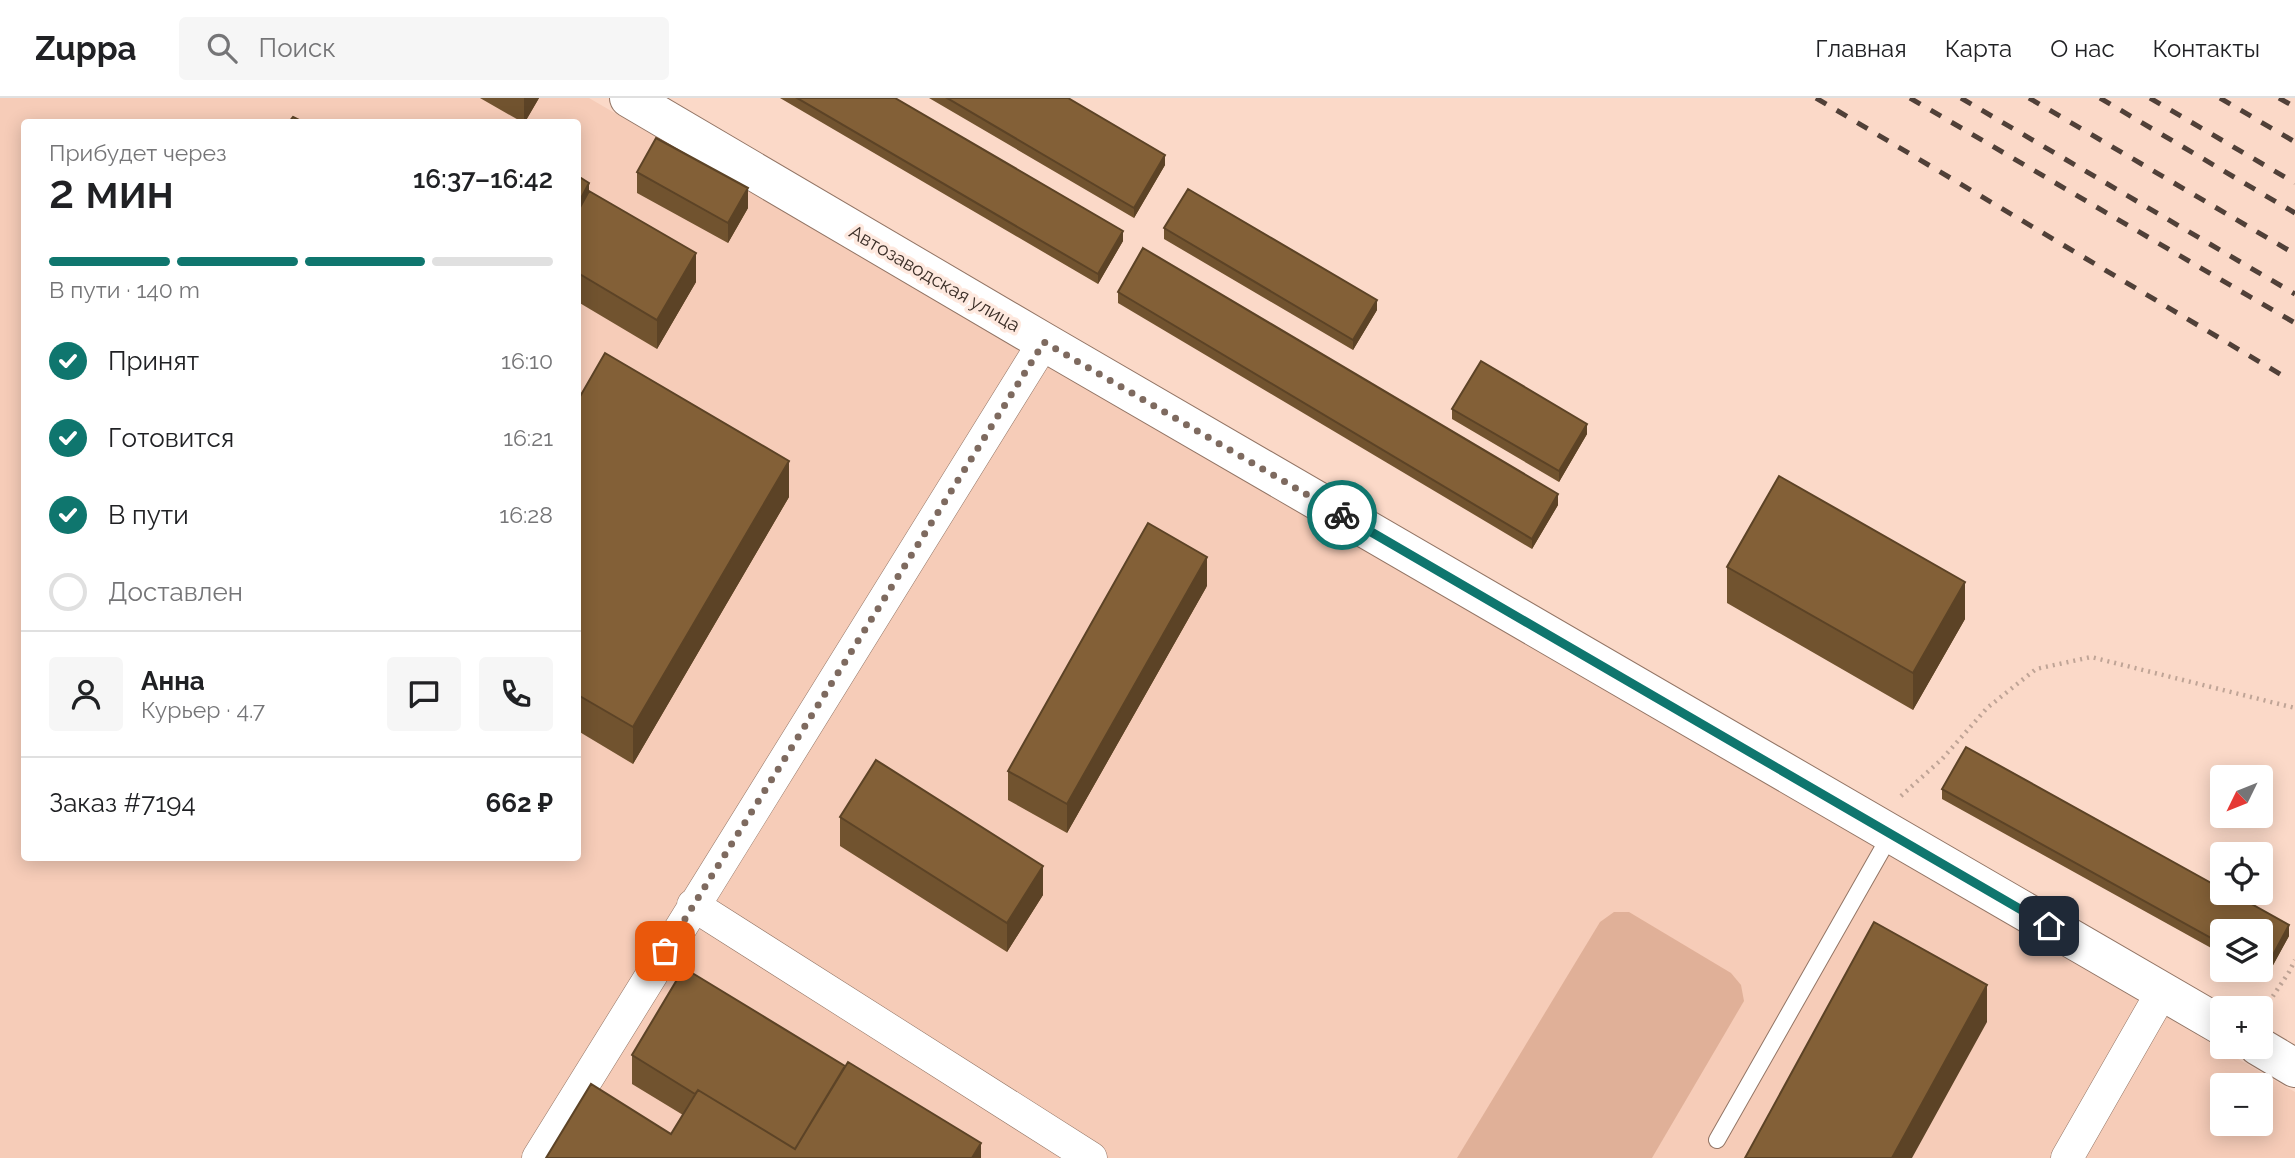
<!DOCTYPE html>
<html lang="ru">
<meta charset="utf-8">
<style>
:root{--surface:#fff;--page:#f6f6f6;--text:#202124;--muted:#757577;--line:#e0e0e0;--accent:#0f766e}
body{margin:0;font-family:Raleway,sans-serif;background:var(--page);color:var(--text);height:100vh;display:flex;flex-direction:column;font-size:26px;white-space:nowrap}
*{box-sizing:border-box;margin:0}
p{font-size:23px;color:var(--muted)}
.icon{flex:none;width:38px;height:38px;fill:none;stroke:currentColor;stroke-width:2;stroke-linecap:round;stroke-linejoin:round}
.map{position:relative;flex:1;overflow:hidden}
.side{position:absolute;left:21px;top:21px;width:560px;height:742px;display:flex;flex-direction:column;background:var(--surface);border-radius:7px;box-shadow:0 4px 18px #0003}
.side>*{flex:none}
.needle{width:46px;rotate:227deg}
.tools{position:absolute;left:2210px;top:667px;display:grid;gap:14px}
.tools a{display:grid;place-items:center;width:63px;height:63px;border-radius:7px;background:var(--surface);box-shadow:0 4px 18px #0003;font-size:35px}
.pin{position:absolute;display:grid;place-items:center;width:60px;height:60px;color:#fff;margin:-30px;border-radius:14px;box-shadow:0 4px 10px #0006}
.courier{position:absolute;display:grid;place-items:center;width:70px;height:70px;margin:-35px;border:5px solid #0f766e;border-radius:50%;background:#fff;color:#222;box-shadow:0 2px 9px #0007}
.summary em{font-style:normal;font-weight:600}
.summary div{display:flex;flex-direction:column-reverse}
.summary{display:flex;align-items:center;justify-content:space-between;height:119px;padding:0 28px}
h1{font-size:46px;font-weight:600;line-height:52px}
.bar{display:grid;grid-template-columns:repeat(4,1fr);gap:10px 7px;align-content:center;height:84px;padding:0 28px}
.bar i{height:9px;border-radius:5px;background:var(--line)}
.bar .current{background:var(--accent)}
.bar p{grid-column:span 4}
.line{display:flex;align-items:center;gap:18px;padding:0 28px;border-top:2px solid var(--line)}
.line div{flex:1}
.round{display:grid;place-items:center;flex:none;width:74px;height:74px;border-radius:7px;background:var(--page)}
ol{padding:0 28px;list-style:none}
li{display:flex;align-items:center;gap:21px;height:77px}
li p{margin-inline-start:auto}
li .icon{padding:7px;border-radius:50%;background:var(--accent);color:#fff;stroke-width:4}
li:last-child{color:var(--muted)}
li i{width:38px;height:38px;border:4px solid var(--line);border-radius:50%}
header{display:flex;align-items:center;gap:42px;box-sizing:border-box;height:98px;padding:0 35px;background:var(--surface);border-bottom:2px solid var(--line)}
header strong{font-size:33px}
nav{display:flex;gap:38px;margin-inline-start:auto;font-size:24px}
.search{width:490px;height:63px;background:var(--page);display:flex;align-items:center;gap:18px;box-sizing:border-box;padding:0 24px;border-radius:7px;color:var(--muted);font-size:26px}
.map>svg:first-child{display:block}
</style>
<header>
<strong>Zuppa</strong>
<div class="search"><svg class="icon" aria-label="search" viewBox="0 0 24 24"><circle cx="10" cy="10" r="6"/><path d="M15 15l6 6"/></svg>Поиск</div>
<nav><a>Главная</a><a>Карта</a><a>О нас</a><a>Контакты</a></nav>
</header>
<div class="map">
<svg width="2295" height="1060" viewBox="0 0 2295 1060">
<rect width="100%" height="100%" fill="#fbd9c8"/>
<path fill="#f6ccb8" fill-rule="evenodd" d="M 0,0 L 589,0 L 2295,994 L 2295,1060 L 0,1060 ZM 24,24 L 578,24 L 578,760 L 24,760 ZM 2222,987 L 2261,987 L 2261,1026 L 2222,1026 Z"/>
<path fill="#e0b098" d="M 1614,814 L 1629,814 L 1731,875 L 1741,887 L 1744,903 L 1652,1060 L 1457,1060 L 1600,824 Z"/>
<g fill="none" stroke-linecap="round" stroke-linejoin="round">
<g stroke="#937565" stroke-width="18">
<path id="service" d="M 1717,1042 L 1891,736"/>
</g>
<g stroke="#937565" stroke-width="33">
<path id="minor" d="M 693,807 L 1091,1060
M 538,1060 L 1044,244
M 2067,1060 L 2162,894"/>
</g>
<g stroke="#937565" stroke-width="40">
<path id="tertiary" d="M 629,0 L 1044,244 L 2222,928
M 2258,948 L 2295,970"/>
</g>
<path stroke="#bfa496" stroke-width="4.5" stroke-dasharray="2 5" stroke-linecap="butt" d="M 1901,698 L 1942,661 L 1987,610 L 2036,571 L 2091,559 L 2295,610
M 2265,910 L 2289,874 L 2295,862"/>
<use href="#service" stroke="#fff" stroke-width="16"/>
<use href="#minor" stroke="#fff" stroke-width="32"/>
<use href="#tertiary" stroke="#fff" stroke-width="38"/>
<path stroke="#504038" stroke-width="5" stroke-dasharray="12 12" stroke-linecap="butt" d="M 1816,0 L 2285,279
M 1910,0 L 2295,225
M 1961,0 L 2295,196
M 2029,0 L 2295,156
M 2100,0 L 2295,115
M 2150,0 L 2295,85
M 2220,0 L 2295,44
M 2279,0 L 2295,9"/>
</g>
<path fill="#71532f" d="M 480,0 L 539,0 L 525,24 L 522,24 Z
M 780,0 L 895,0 L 1123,143 L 1098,186 Z
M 929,0 L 1068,0 L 1165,67 L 1134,120 Z
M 637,74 L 748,110 L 728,145 L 637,95 Z
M 578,78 L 589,93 L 696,184 L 657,251 L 578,204 Z
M 1164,130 L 1377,212 L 1353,252 L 1164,141 Z
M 1118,194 L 1558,407 L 1532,451 L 1118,205 Z
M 578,302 L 789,399 L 633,666 L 578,633 Z
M 1452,311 L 1587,336 L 1559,384 L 1452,321 Z
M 1727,469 L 1965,521 L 1913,612 L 1727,505 Z
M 1207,488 L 1067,735 L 1008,702 L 1008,673 Z
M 1942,691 L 2289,838 L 2266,880 L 2250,872 L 2261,872 L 2261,833 L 2222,833 L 2222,856 L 1942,701 Z
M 840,719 L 1043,797 L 1007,854 L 840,748 Z
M 632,957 L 981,1060 L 671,1036 L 683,1017 L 632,986 Z"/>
<path fill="#5c4326" d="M 524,0 L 539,0 L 525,24 L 524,24 Z
M 1165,57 L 1165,67 L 1134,120 L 1134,110 Z
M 589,85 L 589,122 L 578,142 L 578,106 Z
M 748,90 L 748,110 L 728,145 L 728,125 Z
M 1123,133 L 1123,143 L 1098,186 L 1098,176 Z
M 696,155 L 696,184 L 657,251 L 657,222 Z
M 1377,202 L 1377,212 L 1353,252 L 1353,242 Z
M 1587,326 L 1587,336 L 1559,384 L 1559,373 Z
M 789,363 L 789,399 L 633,666 L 633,629 Z
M 1558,396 L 1558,407 L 1532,451 L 1532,441 Z
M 1207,459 L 1207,488 L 1067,735 L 1067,706 Z
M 1965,484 L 1965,521 L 1913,612 L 1913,575 Z
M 1043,768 L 1043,797 L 1007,854 L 1007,825 Z
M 2289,827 L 2289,838 L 2266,880 L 2266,870 Z
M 1987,887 L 1987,924 L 1912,1060 L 1892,1060 Z
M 981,1045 L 981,1060 L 972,1060 Z"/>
<path fill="#836037" stroke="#5c4326" stroke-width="2" d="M 797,0 L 895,0 L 1123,133 L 1098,176 Z
M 947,0 L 1068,0 L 1165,57 L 1134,110 Z
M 293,19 L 303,24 L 289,24 Z
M 656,40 L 748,90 L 728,125 L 637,74 Z
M 578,78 L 589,85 L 578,106 Z
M 1188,91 L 1377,202 L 1353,242 L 1164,130 Z
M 589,93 L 696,155 L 657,222 L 578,175 L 578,113 Z
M 1143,150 L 1558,396 L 1532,441 L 1118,194 Z
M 605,255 L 789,363 L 633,629 L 578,597 L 578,302 Z
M 1481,263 L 1587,326 L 1559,373 L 1452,311 Z
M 1779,378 L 1965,484 L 1913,575 L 1727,469 Z
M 1148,425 L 1207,459 L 1067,706 L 1008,673 Z
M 1966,649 L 2222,791 L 2222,794 L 2230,794 L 2289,827 L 2266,870 L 2261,867 L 2261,833 L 2222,833 L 2222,846 L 1942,691 Z
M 876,662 L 1043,768 L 1007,825 L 840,719 Z
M 1874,824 L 1987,887 L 1892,1060 L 1745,1060 Z
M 684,870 L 845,968 L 795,1051 L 698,992 L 695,996 L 632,957 Z
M 848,964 L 981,1045 L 972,1060 L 546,1060 L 591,986 L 671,1036 L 698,992 L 795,1051 Z"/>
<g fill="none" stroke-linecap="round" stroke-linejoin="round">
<path stroke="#7e6a5f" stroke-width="7" stroke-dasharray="0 12.6" d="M 665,853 L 1044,244 L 1342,417"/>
<path stroke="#0f766e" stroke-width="9" d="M 1342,417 L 2049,828"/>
</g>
<g text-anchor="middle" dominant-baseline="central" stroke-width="7" stroke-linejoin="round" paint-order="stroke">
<g font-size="19" fill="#3b2e27" stroke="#fee9df">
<text transform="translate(935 180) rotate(30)">Автозаводская улица</text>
</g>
</g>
</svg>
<div class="tools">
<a><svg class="needle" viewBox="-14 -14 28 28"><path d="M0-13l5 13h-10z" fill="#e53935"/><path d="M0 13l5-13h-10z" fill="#757577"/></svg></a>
<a><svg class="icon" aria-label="locate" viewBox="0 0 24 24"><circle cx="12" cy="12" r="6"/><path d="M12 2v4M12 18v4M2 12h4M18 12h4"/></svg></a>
<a><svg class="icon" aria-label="layers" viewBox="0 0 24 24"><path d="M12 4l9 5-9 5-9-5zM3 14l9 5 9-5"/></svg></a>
<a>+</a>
<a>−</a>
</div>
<div class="pin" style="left:665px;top:853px;background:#ea580c"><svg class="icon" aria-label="bag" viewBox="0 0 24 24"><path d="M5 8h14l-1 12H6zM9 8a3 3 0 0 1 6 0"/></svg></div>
<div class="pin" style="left:2049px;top:828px;background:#1f2937"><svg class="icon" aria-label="home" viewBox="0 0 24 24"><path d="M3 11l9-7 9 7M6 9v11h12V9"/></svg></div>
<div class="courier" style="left:1342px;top:417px"><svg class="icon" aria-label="bike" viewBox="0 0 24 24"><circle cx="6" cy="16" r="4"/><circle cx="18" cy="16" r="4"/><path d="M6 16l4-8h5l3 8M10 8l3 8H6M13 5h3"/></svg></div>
<section class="side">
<div class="summary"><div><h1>2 мин</h1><p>Прибудет через</p></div><em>16:37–16:42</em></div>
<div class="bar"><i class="current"></i><i class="current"></i><i class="current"></i><i></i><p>В пути · 140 m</p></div>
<ol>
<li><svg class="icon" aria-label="check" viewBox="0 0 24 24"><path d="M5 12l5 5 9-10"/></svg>Принят<p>16:10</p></li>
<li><svg class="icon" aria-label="check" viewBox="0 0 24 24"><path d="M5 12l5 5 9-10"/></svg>Готовится<p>16:21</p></li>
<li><svg class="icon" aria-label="check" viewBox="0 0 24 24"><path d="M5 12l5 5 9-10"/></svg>В пути<p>16:28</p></li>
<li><i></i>Доставлен</li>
</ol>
<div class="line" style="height:126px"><a class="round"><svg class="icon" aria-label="person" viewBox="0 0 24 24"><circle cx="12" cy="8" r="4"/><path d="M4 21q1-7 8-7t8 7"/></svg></a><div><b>Анна</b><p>Курьер · 4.7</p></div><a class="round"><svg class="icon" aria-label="chat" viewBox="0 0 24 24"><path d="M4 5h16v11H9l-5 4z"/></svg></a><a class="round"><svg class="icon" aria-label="phone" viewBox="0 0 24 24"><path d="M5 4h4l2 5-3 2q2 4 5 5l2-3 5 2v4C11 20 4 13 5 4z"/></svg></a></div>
<div class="line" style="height:91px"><div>Заказ #7194</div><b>662 ₽</b></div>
</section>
</div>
